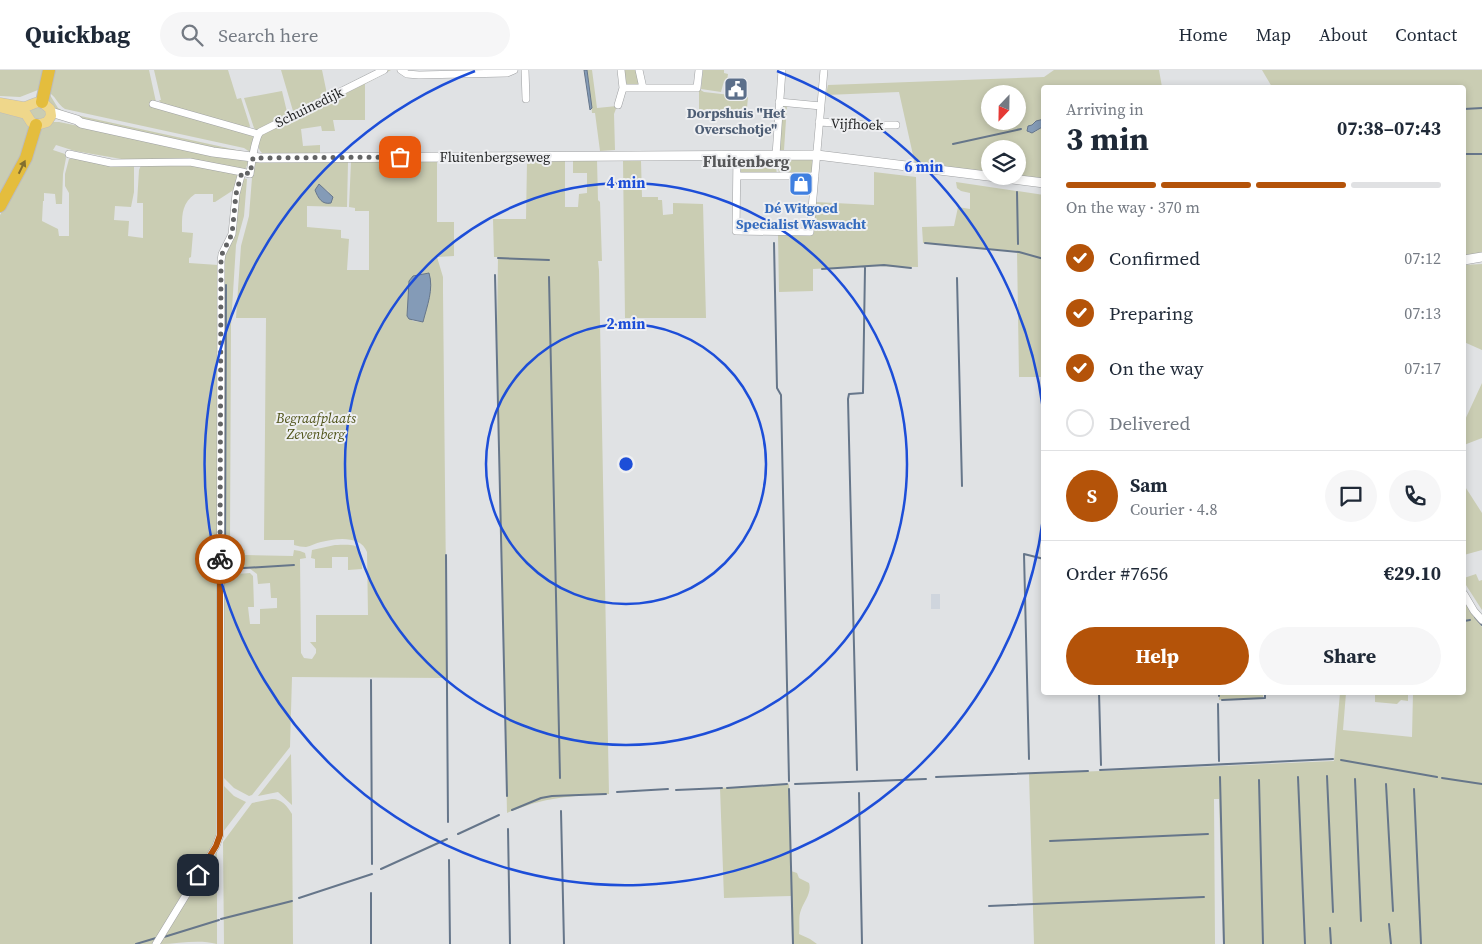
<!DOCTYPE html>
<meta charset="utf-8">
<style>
:root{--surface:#fff;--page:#f6f6f7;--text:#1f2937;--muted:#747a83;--line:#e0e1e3;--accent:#b45309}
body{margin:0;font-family:"Source Serif 4",serif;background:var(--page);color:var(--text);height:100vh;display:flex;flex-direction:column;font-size:19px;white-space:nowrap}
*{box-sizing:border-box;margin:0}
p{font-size:16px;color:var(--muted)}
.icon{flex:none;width:28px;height:28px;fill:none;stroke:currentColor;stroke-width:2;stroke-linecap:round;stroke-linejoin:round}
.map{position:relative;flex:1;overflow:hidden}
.panel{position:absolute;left:1041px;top:15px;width:425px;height:610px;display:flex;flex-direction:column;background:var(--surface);border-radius:5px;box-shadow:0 2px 8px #0003}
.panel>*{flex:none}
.needle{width:32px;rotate:202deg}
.tools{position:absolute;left:981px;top:15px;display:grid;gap:10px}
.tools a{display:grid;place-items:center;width:45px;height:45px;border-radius:50%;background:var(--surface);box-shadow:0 2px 8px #0003;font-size:25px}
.pin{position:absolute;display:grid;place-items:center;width:42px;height:42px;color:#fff;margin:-21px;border-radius:10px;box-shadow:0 2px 8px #0006}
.courier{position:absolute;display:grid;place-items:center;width:50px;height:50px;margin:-25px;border:4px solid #b45309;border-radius:50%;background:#fff;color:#222;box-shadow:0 1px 6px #0007}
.headline em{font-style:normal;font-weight:700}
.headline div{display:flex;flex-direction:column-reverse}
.headline{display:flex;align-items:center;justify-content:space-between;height:85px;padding:0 25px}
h1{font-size:32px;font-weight:700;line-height:38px}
.bar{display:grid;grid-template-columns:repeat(4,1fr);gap:8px 5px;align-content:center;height:60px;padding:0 25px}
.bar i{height:6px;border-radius:4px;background:var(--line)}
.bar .current{background:var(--accent)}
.bar p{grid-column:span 4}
.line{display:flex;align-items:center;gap:12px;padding:0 25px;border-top:1px solid var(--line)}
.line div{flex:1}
.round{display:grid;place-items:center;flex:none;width:52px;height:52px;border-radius:26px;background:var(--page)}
ol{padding:0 25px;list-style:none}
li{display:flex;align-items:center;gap:15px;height:55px}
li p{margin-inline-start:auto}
li .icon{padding:5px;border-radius:50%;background:var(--accent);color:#fff;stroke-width:4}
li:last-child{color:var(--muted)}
li i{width:28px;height:28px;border:2px solid var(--line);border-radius:50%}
.cta{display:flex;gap:10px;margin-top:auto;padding:10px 25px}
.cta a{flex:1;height:58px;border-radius:30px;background:var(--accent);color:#fff;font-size:20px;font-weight:700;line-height:58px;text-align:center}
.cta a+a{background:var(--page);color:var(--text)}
header{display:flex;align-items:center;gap:30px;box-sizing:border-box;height:70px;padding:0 25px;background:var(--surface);border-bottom:1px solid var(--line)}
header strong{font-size:24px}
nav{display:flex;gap:28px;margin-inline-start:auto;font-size:18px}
.search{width:350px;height:45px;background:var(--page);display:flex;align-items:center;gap:12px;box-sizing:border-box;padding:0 18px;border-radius:28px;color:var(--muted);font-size:19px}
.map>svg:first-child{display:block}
</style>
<header>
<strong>Quickbag</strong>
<div class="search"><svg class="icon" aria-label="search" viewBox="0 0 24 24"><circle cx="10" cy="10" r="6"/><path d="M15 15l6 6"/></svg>Search here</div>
<nav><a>Home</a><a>Map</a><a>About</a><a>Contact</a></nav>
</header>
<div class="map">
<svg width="1482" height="874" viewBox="0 0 1482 874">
<rect width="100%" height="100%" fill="#e0e2e4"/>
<path fill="#cfd5dd" d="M 931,524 L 940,524 L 940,539 L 931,539 Z"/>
<path fill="#cacdb3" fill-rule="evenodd" d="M 0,0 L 46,0 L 38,20 L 20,27 L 0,26 Z
M 53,0 L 149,0 L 156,32 L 251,63 C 255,69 254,76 250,82 L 244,78 L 65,39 C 57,34 56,26 48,22 Z
M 154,0 L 228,0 L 237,29 L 241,28 L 250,56 L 248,59 L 162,35 L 159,30 L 161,30 Z
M 281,0 L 322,0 L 327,24 L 293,41 Z
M 387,0 L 391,0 L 365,14 L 365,50 L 333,50 L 335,61 L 322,61 L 321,56 L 301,59 L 303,76 L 320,75 L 320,83 L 263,84 C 256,78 259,73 260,65 Z
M 587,0 L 592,0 L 597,38 L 617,36 L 614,44 L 615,80 L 600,81 L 595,43 L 592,43 Z
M 624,0 L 636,0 L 641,14 L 627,14 L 625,11 Z
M 703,0 L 724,0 L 724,3 L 728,4 L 727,11 L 724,11 L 721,22 L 701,19 Z
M 1054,0 L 1159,0 L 1162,17 L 1044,18 L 1044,49 L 1035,51 L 1032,55 L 1027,57 L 1029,63 L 1035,62 L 1044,56 L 1044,110 L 1018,106 L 1018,79 L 990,79 L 990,103 L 915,94 L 899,22 L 826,25 L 828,15 L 1044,7 ZM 990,24 L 1018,24 L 1018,51 L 990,51 Z
M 1262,0 L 1482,0 L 1482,185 L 1464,187 L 1464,18 L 1272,17 Z
M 699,19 L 704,22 L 748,27 L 747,38 L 744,38 L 743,46 L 699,46 Z
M 282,21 L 288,46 L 261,60 L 256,60 L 254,58 L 244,28 Z
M 50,25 L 58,38 L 67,43 L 246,82 L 240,84 L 88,51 L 56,41 L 48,31 Z
M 0,34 L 36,35 L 48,41 L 43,52 Z
M 787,35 L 784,80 L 779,80 L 782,37 Z
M 0,39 L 19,43 L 33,57 L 0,131 Z
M 52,52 L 59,52 L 247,90 L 248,93 L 245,100 L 192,91 L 133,91 L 75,81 L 56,75 L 53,80 L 65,84 L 66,88 L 63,104 L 62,134 L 56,134 L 55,124 L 44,123 L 44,131 L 43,131 L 42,151 L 58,159 L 59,166 L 69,166 L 69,123 L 65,116 L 65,104 L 69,89 L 73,88 L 134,95 L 134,122 L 131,137 L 115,136 L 114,150 L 129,151 L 128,166 L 143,168 L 143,133 L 137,133 L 139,100 L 141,95 L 182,93 L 238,104 L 239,106 L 235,119 L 215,132 L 213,132 L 213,124 L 195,124 C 181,134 182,146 182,162 L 193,163 L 191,187 L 189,188 L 189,193 L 218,195 L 216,770 L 153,874 L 0,874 L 0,145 L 23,105 L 38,60 Z
M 767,87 L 767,90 L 775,92 L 777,104 L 774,102 L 751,102 L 749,104 L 739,102 L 740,89 Z
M 791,87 L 813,89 L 814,102 L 807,104 L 805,102 L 784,102 L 779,104 L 778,97 L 782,95 L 782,92 L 790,90 Z
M 597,90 L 598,130 L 600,132 L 602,191 L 598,191 L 599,200 L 609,724 C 569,726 545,727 507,743 L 497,258 L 498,187 L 494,187 L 493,149 L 526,149 L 527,92 L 565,91 L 565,137 L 578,137 L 579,124 L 587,123 L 587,103 L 573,103 L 573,91 Z
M 257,91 L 348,92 L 347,137 L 307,136 L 307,157 L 341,160 L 341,168 L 349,169 L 347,200 L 369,200 L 369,141 L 355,141 L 355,138 L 349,137 L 351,92 L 437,92 L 437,152 L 454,152 L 454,186 L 437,187 L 443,207 L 443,222 L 447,608 L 292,607 L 290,677 L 252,725 L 249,726 L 234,718 L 223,707 L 223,507 L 225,505 L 250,503 L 253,506 L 254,537 L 248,537 L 250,554 L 260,554 L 260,539 L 277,538 L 277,528 L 271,528 L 270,513 L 258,514 L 257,504 L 249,498 L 223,500 L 223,189 L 242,108 L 247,109 L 244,146 L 236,175 L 231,255 L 230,472 L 235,477 L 245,480 L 245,485 L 293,486 L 294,480 L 300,481 L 305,483 L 306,488 L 300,489 L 301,583 L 304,588 L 312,589 L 316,583 L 316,579 L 310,572 L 316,572 L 316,545 L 368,545 L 367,482 C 361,465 336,468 321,472 C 316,473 311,476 306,477 C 302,477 298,476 294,475 L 294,470 L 264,470 L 266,248 L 236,248 L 241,176 L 249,146 L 253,95 ZM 318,115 L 328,121 L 330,124 L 318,127 L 315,120 ZM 429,203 L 423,252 L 413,251 L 407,246 L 409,224 L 413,206 Z
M 623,91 L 641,91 L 642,127 L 658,127 L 658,130 L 662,130 L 663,145 L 673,144 L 673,133 L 703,134 L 706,248 L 625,248 Z
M 874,102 L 916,107 L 918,197 L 866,196 L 813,199 L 813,221 L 779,222 L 778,164 L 813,165 L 815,132 L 874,135 Z
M 956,112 L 1044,125 L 1044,307 L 1019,307 L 1017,181 L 923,173 L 922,157 L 954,156 L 958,137 L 970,139 L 970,123 L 961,121 L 957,118 Z
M 1482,194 L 1482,280 L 1464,272 L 1464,195 Z
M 1482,313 L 1482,368 L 1464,375 L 1464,352 Z
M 1464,415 L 1482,443 L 1482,480 L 1464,485 Z
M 335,475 C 359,474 362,474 362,499 L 348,500 L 348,487 L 332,487 L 332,498 L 315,498 L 315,489 L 311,488 L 312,480 Z
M 1476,504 L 1479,511 L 1482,510 L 1482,540 L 1464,512 L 1464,508 Z
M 1464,531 L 1482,557 L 1482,874 L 1223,874 L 1219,729 L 1214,729 L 1215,874 L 1034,874 L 1029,704 L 1334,691 L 1340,623 L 1346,623 L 1343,660 L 1412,667 L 1413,623 L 1464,622 Z
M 1219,623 L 1263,623 L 1263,628 L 1219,630 Z
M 1375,623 L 1408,623 L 1408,631 L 1401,630 L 1397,634 L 1375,632 Z
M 291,684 L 292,735 L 278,722 L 258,726 Z
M 789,714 L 791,801 L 797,803 L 799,808 L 809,813 C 812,823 804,831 801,840 C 798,847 800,856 799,864 L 810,869 L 817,874 L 792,874 L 791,826 L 724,828 L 720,718 Z
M 223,715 L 234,726 L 246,732 L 223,762 Z
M 272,729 C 282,729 287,736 292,744 L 293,874 L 224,874 L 223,772 L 252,733 Z
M 217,782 L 217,874 C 197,869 180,874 159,874 Z"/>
<path fill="#849bb7" stroke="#66768a" d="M 584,0 L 587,0 L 592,38 L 590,40 Z
M 1044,49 L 1044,56 L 1032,63 L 1027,61 L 1028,56 L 1032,55 L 1036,51 Z
M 319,114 L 333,127 L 331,133 C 322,135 318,128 315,120 Z
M 429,203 C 434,219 427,236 423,252 L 409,249 L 407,246 L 409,211 L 413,206 Z"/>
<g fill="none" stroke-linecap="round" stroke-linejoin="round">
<path stroke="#66768a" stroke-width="2" d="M 1464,39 L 1482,38
M 953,74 L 1021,59
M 1464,84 L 1482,84
M 1017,122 L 1018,174
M 774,173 L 777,318 L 781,325 L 789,711
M 925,173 L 1019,182 L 1044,189
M 498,188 L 549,190
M 822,199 L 884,195 L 911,198
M 495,205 L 507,726
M 549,207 L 560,708
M 957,208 L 962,416
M 226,215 L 225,497 L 228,499 L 294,495
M 446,485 L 448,752
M 1475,547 L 1482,555
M 1464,551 L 1470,550
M 371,610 L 372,794
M 1099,622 L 1101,695
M 1219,622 L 1219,626
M 1222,630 L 1265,628 L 1265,622
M 1218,634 L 1219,691
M 1029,689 L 1024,484 L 1044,489
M 1341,690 L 1437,707
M 857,700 L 848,329 L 849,324 L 863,323 L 863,322 L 865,198
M 1100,700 L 1333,689
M 1327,706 L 1333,842
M 936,707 L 1088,701
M 1220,707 L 1224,874
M 1298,707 L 1305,874
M 1442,708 L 1482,714
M 1355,709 L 1361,851
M 1259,710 L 1263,874
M 795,714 L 926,709
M 1386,714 L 1393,841
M 727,718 L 787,714
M 789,719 L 793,874
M 1414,719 L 1421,874
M 676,720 L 722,718
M 617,722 L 668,719
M 859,723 L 862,874
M 512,740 L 541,728 L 552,726 L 606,724
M 561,741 L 564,874
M 508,759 L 510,874
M 458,764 L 499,745
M 1050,771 L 1208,764
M 449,790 L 450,874
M 381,799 L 447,769
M 371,823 L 371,874
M 299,828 L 372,804
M 989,836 L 1204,827
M 221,849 L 292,831
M 1389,854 L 1391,874
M 1330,858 L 1331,874
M 164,867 L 219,850
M 136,874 L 156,868"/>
<g stroke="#9fa1a3" stroke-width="8">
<path id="minor" d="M 401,0 L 407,4 L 419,5 L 507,3 L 514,0
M 525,0 L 526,29
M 639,0 L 643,18
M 623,18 L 697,18 L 699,0
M 779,32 L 821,36
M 153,34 L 258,64
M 618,35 L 623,18 L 621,0
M 819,52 L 868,55 L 896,55
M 69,84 L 111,93 L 190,92 L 242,102
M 737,85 L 736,161 L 810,162 L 824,0
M 776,85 L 782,0
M 737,106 L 815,106
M 1464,524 L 1474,541 L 1482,550
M 156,874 L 216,776 L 220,765 L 221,191 L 222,184 L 232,164 L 236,124 L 242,102 L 250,104 C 251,95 255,68 260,62 L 384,0"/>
</g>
<g stroke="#9fa1a3" stroke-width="10">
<path id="tertiary" d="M 51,42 L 77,50 L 81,53 L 213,82 L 260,88 L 817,85 L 1044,113
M 1464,190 L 1482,187"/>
</g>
<g stroke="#bcbcbc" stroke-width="11">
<path id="primary" d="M 0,33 L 23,37 C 30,37 34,31 42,32 L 50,39 L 51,46 L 47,52 L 37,55 L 31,52 L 26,44 L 0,37"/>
</g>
<g stroke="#bcbcbc" stroke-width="14">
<path id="motorway" d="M 42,32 L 49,0
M 0,136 L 26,88 L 36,55"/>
</g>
<use href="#minor" stroke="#fff" stroke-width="7"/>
<use href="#tertiary" stroke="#fff" stroke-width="9"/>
<use href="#primary" stroke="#efd78b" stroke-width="10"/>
<use href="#motorway" stroke="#e4bd3d" stroke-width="12"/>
</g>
<defs><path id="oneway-solid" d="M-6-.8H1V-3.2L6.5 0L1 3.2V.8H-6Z" transform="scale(1.25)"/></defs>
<use fill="#826e2f" href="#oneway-solid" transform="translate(22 97) rotate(-64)"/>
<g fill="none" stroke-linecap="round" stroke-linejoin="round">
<path stroke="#636465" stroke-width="5" stroke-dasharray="0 9" d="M 220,489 L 221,192 L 222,184 L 232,164 L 236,124 L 242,102 L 250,104 L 253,88 L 400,87"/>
<path stroke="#b45309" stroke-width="6" d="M 198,805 L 216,776 L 220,765 L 220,489"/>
</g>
<g fill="none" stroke="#1d4ed8" stroke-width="2.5">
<circle cx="626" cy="394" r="140"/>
<circle cx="626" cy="394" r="281"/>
<path d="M1043 449A421 421 0 1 1 475 1M777 1A421 421 0 0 1 1043 339"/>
</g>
<defs>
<g id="civic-square" transform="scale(1.25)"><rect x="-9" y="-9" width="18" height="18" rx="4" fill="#5c6f8a" stroke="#eeeff1"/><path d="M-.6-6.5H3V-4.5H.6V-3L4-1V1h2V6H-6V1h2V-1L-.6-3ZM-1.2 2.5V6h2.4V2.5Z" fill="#fff"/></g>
<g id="shop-square" transform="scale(1.25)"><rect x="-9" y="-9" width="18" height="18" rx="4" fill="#3f7fe0" stroke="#eeeff1"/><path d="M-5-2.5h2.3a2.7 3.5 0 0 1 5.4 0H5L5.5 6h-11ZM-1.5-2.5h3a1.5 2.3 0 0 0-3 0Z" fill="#fff"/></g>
</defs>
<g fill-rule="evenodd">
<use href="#civic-square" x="736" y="19"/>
<use href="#shop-square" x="801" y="114"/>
</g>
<g text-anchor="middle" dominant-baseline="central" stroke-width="4" stroke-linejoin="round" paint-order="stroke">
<g font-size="14" fill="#1f2021" stroke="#eeeff1">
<text transform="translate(309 37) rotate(-26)">Schuinedijk</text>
<text transform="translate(857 54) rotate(2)">Vijfhoek</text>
<text x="495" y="87">Fluitenbergseweg</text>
</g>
<g font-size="14" font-weight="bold" fill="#4e5e75" stroke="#eeeff1">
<text x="736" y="43">Dorpshuis "Het<tspan x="736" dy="16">Overschotje"</tspan></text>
</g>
<g font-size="14" font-weight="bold" fill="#366cbe" stroke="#eeeff1">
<text x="801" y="138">Dé Witgoed<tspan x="801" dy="16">Specialist Waswacht</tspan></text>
</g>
<g font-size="14" font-style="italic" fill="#4f5318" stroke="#eeeff1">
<text x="316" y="348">Begraafplaats<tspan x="316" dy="16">Zevenberg</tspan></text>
</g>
<g font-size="16" font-weight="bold" fill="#565759" stroke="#eeeff1">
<text x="746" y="91">Fluitenberg</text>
</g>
</g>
<circle cx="626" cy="394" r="8" fill="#1d4ed8" stroke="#eeeff1" stroke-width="2.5"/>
<g font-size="15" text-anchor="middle" font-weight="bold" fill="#1d4ed8" stroke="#eeeff1" stroke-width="4" stroke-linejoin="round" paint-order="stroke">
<text x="924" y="102">6 min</text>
<text x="626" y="118">4 min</text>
<text x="626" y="259">2 min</text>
</g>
</svg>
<div class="tools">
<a><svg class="needle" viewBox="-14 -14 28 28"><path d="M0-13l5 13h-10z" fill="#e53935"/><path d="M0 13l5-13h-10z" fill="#747a83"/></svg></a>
<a><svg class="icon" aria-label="layers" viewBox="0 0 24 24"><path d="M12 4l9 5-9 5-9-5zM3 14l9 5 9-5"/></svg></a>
</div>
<div class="pin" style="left:400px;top:87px;background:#ea580c"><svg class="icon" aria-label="bag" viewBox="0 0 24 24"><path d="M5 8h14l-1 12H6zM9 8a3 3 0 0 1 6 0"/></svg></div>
<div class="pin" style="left:198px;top:805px;background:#1f2937"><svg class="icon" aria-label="home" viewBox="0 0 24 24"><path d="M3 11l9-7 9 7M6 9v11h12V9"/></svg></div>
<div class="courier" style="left:220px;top:489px"><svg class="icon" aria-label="bike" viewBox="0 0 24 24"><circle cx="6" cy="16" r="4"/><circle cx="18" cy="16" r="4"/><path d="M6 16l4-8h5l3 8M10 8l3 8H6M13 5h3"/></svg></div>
<section class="panel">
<div class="headline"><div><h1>3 min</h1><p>Arriving in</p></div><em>07:38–07:43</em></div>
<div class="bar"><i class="current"></i><i class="current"></i><i class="current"></i><i></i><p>On the way · 370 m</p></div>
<ol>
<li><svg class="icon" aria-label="check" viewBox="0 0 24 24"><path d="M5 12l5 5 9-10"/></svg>Confirmed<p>07:12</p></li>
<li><svg class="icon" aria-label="check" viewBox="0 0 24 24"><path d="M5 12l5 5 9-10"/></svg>Preparing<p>07:13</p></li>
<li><svg class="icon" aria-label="check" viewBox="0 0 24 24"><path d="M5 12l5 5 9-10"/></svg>On the way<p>07:17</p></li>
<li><i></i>Delivered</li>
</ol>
<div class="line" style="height:90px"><b class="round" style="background:var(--accent);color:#fff">S</b><div><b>Sam</b><p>Courier · 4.8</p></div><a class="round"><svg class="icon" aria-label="chat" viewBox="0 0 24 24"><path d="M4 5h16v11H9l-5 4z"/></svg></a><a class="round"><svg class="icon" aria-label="phone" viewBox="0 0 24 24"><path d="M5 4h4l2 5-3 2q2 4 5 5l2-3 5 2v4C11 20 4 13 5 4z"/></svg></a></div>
<div class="line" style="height:65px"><div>Order #7656</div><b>€29.10</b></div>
<div class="cta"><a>Help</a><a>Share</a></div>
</section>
</div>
